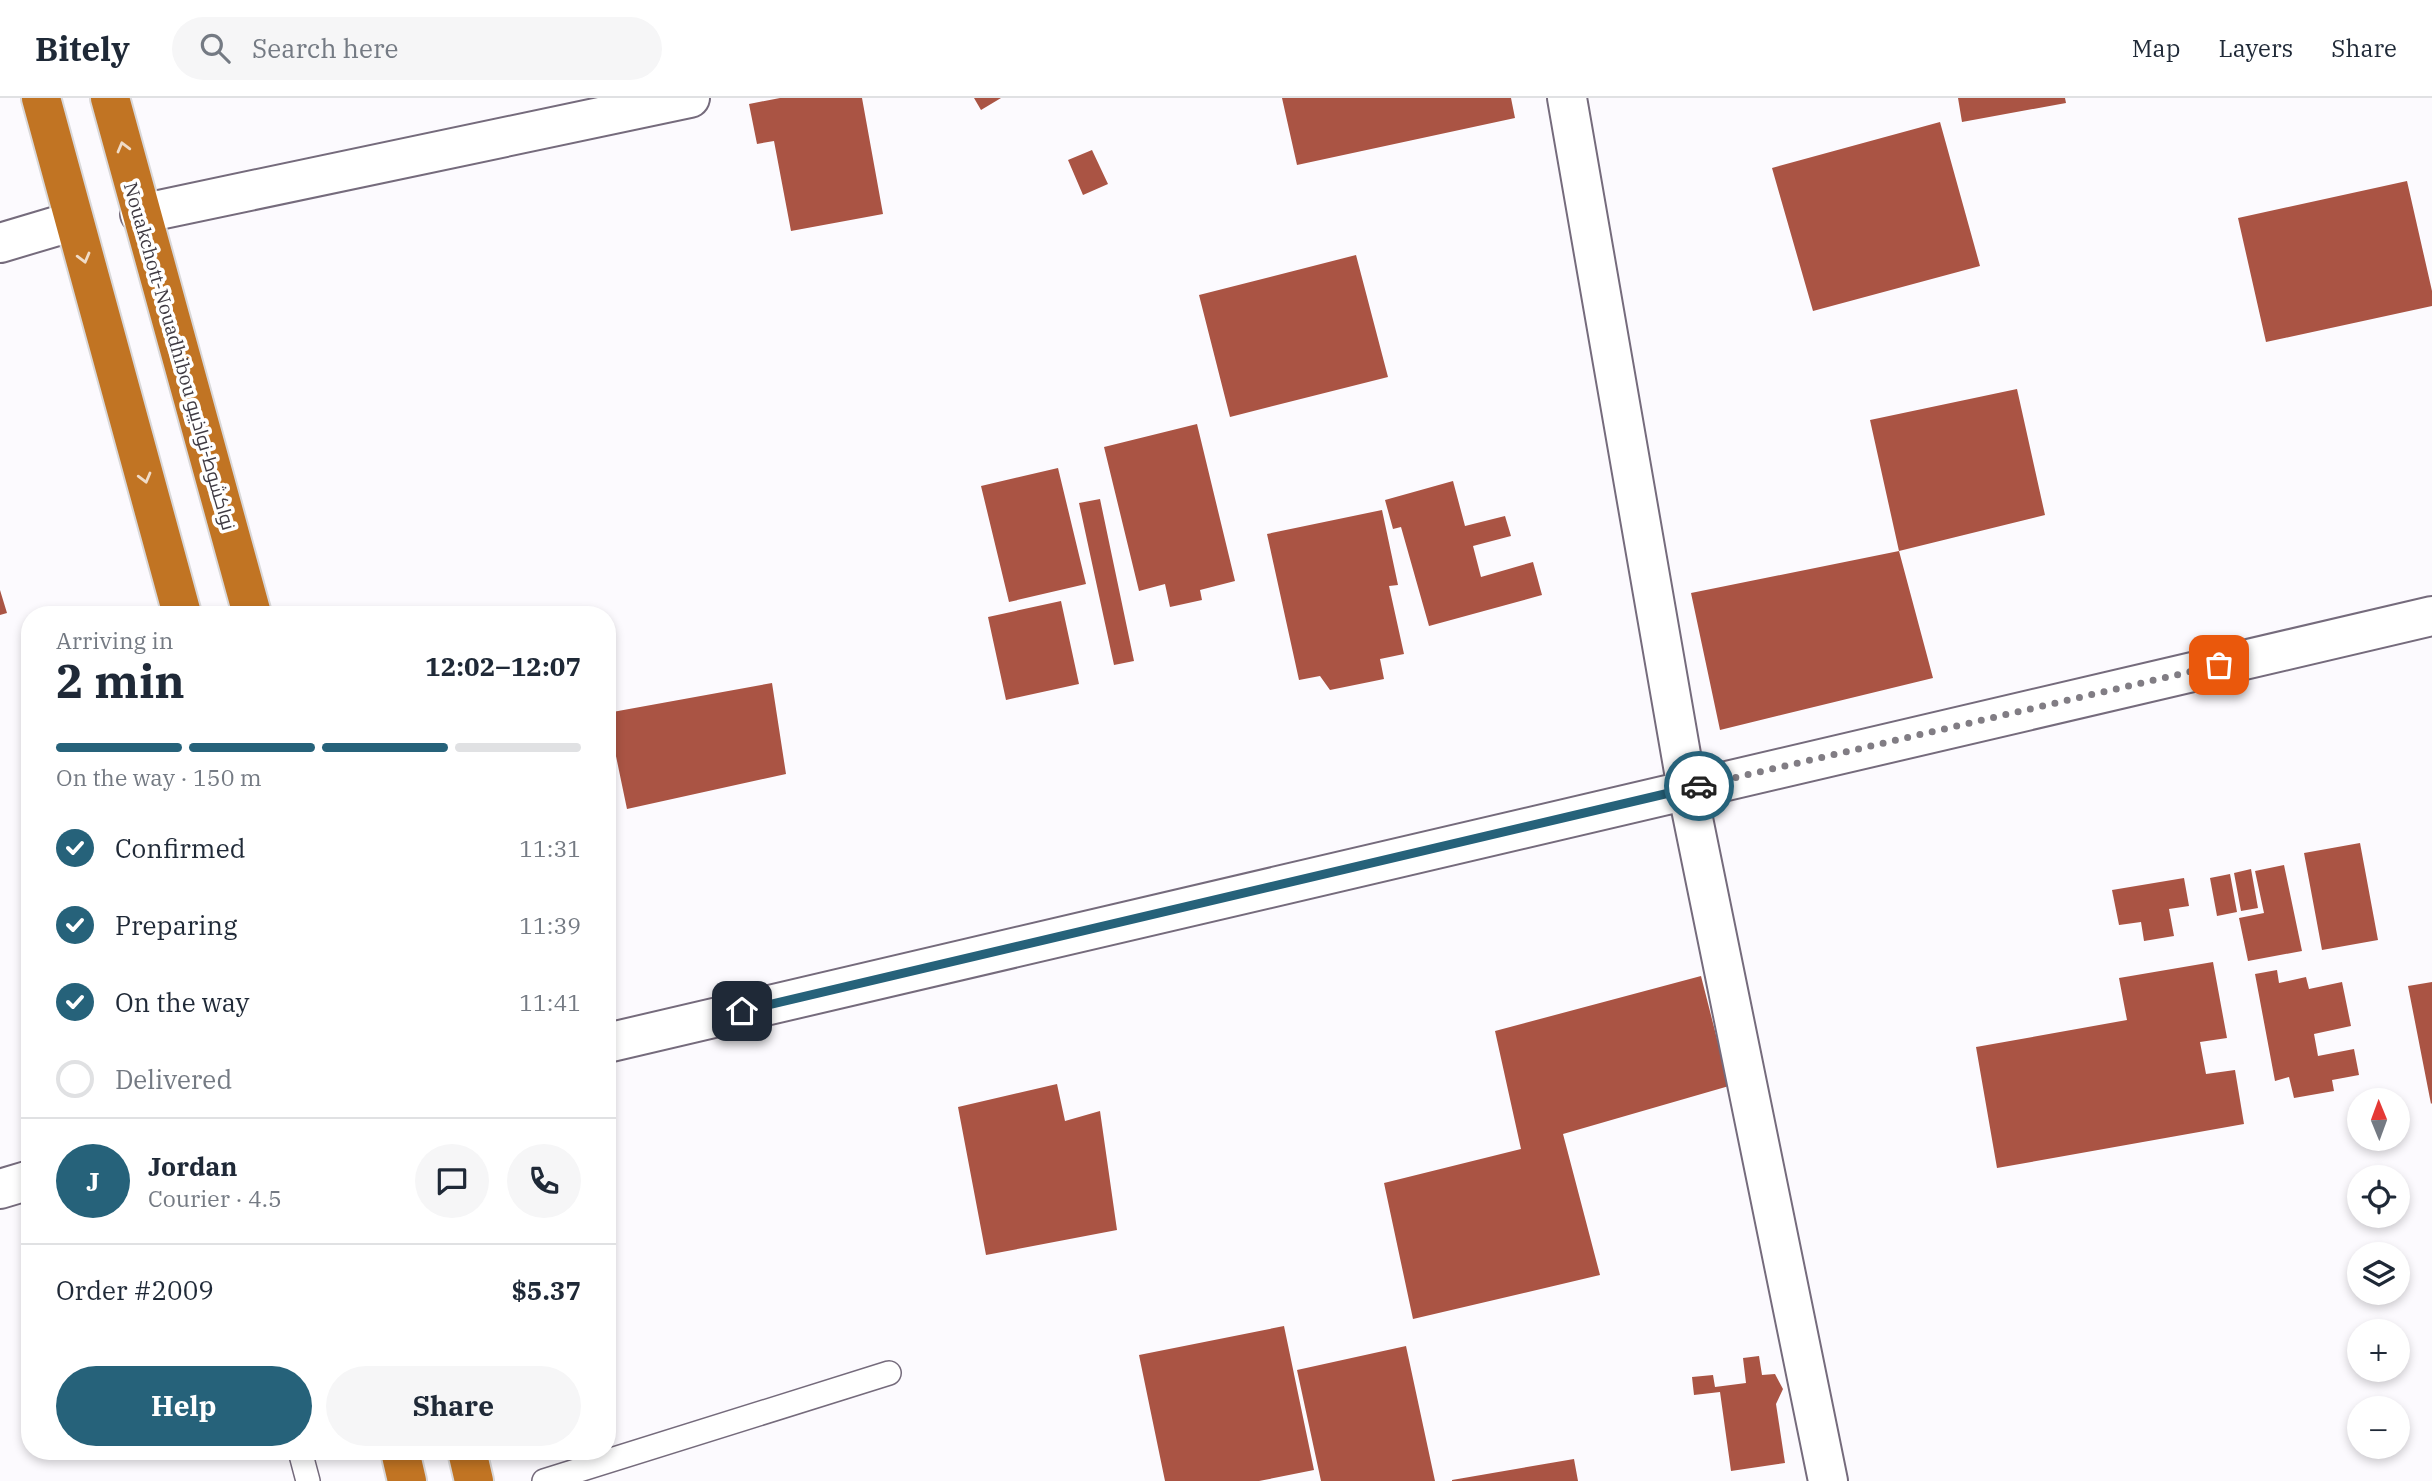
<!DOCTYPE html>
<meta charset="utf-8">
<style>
:root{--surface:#fff;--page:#f6f6f7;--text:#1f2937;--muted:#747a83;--line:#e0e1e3;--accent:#26627a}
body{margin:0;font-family:"IBM Plex Serif",Cairo,serif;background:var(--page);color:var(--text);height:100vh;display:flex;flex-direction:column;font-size:26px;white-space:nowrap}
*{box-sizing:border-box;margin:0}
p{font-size:23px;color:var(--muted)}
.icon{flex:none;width:38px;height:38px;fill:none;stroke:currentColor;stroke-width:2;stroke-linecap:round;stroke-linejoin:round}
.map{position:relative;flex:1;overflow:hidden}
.panel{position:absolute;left:21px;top:508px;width:595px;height:854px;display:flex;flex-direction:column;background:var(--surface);border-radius:28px;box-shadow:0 4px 10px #0003}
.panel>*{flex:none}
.needle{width:46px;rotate:359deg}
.fabs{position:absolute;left:2347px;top:990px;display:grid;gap:14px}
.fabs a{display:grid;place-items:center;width:63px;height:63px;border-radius:50%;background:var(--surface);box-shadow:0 4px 10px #0003;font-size:35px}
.pin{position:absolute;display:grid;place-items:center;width:60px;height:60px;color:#fff;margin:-30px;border-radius:14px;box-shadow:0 4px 10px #0006}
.courier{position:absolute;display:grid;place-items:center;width:70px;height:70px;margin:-35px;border:5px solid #26627a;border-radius:50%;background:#fff;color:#222;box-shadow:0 2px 9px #0007}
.headline em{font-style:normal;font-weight:800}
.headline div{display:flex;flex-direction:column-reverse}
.headline{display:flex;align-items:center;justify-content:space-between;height:119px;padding:0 35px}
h1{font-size:46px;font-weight:800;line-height:52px}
.bar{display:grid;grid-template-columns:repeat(4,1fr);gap:10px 7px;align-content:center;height:84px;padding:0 35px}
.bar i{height:9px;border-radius:5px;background:var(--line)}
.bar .current{background:var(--accent)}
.bar p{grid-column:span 4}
.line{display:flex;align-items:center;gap:18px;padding:0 35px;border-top:2px solid var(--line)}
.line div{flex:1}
.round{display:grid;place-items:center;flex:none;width:74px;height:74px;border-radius:37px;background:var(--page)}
ol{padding:0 35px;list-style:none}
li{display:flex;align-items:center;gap:21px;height:77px}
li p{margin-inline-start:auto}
li .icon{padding:7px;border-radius:50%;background:var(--accent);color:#fff;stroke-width:4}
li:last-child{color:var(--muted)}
li i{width:38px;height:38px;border:4px solid var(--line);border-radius:50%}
.button{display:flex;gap:14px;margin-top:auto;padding:14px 35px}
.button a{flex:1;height:80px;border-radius:42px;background:var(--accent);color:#fff;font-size:28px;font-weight:800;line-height:80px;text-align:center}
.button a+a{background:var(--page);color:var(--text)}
header{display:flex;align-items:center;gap:42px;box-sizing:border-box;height:98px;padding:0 35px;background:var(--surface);border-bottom:2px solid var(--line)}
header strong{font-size:33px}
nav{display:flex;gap:38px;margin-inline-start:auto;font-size:24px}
.search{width:490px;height:63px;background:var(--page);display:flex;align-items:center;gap:18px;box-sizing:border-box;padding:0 24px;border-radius:38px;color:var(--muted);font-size:26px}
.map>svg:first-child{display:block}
</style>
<header>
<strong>Bitely</strong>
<div class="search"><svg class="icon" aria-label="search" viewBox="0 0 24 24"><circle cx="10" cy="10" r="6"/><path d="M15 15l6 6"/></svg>Search here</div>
<nav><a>Map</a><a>Layers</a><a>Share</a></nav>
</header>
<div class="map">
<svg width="2432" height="1383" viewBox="0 0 2432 1383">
<rect width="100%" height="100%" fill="#fcfafe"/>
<path fill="#aa5444" d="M 780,0 L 862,0 L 883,116 L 791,133 L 774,43 L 757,46 L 749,6 Z
M 974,0 L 1001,0 L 981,12 Z
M 1282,0 L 1511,0 L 1515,20 L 1297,67 Z
M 1958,0 L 2065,0 L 2066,5 L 1962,24 Z
M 1940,24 L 1980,168 L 1813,213 L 1772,70 Z
M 1092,52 L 1108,86 L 1083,97 L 1068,62 Z
M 2407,83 L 2432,193 L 2432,208 L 2266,244 L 2238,120 Z
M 1356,157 L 1388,279 L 1230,319 L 1199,197 Z
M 2017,291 L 2045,417 L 1899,453 L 1933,580 L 1720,632 L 1691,495 L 1899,453 L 1870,322 Z
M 1197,326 L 1235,483 L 1200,492 L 1202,502 L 1170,509 L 1165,486 L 1139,493 L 1104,349 Z
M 1058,370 L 1086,486 L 1009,504 L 981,388 Z
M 1453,383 L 1465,428 L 1505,418 L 1511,438 L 1473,448 L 1481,479 L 1533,464 L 1542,497 L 1429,528 L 1401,429 L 1393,431 L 1385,402 Z
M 1100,401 L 1134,563 L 1114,567 L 1079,405 Z
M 1382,412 L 1398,487 L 1389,488 L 1404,556 L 1380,561 L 1384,581 L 1330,592 L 1320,578 L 1299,582 L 1267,436 Z
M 0,492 L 7,515 L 0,517 Z
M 1061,503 L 1079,586 L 1006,602 L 988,519 Z
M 772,585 L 786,676 L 627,711 L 607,615 Z
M 2360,745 L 2378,842 L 2322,852 L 2304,755 Z
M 2284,767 L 2302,853 L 2248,863 L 2239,820 L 2264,815 L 2255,773 Z
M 2251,771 L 2258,810 L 2241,813 L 2234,775 Z
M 2230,776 L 2237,814 L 2217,818 L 2210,780 Z
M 2184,780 L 2189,808 L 2169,811 L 2174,838 L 2144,843 L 2141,824 L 2119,827 L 2112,792 Z
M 2213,864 L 2227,940 L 2200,944 L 2206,976 L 2235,972 L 2244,1026 L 1997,1070 L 1976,949 L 2127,922 L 2119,880 Z
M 2277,872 L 2279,885 L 2306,879 L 2309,891 L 2342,884 L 2351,928 L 2314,936 L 2318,958 L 2354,951 L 2359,977 L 2332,982 L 2334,993 L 2294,1000 L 2289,979 L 2275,983 L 2255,876 Z
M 1701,878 L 1729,988 L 1563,1036 L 1600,1177 L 1413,1221 L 1384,1085 L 1521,1051 L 1495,933 Z
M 2432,884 L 2432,1005 L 2431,1006 L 2408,888 Z
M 1057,986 L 1065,1023 L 1100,1013 L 1117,1132 L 986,1157 L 958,1009 Z
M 1284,1228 L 1314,1372 L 1259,1383 L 1165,1383 L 1139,1257 Z
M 1406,1248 L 1435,1383 L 1321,1383 L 1297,1272 Z
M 1759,1258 L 1762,1277 L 1775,1276 L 1783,1291 L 1776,1306 L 1785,1365 L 1731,1373 L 1720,1294 L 1694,1297 L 1692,1279 L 1713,1277 L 1715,1289 L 1746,1285 L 1743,1260 Z
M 1574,1361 L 1578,1383 L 1452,1383 L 1452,1382 Z"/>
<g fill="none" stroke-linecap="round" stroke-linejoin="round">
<g stroke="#756b7c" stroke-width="26">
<path id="lane" d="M 300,1353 L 308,1383
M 544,1383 L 889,1275"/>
</g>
<g stroke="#756b7c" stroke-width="42">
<path id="street" d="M 1567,0 L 1687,691 L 1828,1383
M 140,116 L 690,0
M 0,145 L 74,123
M 607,945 L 2432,518
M 0,1091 L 30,1082"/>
</g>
<g stroke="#d9d8d9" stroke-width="42">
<path id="highway" d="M 41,0 L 182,516
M 110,0 L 252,516
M 400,1353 L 407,1383
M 467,1353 L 474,1383"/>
</g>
<use href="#lane" stroke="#fff" stroke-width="23"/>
<use href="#street" stroke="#fff" stroke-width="38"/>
<use href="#highway" stroke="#c17423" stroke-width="38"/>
</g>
<defs><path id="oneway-chevron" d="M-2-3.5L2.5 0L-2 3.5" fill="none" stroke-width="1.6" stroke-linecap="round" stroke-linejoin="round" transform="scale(1.75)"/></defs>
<g stroke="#f0dcc8">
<use href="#oneway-chevron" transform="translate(123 49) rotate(-105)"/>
<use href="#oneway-chevron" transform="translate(84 160) rotate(75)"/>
<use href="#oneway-chevron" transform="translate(145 380) rotate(75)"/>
</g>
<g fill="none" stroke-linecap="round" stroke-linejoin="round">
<path stroke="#817d84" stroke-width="7" stroke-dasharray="0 12.6" d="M 1699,688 L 2219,567"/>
<path stroke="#26627a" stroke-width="9" d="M 742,913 L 1699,688"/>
</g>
<g text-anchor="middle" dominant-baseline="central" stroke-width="7" stroke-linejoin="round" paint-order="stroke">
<g font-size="19" fill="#3f3a42" stroke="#fff">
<text transform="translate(180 258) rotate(74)">Nouakchott-Nouadhibou نواكشوط-نواذيبو</text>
</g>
</g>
</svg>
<div class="fabs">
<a><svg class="needle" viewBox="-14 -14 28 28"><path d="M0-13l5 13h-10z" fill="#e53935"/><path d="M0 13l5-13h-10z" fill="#747a83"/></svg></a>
<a><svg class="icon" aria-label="locate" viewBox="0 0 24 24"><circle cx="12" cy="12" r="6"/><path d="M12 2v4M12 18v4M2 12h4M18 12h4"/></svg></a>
<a><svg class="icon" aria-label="layers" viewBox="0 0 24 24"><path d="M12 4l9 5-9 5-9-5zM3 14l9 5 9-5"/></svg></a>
<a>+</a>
<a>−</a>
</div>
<div class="pin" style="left:2219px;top:567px;background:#ea580c"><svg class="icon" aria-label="bag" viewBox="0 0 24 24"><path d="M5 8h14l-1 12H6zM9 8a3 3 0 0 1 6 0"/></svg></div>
<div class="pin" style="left:742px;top:913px;background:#1f2937"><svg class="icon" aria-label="home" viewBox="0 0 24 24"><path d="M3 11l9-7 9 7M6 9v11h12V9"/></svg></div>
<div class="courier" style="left:1699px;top:688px"><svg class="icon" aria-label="car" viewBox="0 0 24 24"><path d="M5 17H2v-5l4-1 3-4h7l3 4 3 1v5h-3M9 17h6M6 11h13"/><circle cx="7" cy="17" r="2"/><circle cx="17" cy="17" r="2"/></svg></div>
<section class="panel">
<div class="headline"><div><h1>2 min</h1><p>Arriving in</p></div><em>12:02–12:07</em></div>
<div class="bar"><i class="current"></i><i class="current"></i><i class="current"></i><i></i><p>On the way · 150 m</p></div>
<ol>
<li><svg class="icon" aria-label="check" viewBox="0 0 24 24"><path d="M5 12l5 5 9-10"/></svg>Confirmed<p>11:31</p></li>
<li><svg class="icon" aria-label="check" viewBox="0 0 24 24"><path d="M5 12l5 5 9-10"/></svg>Preparing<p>11:39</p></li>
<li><svg class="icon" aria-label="check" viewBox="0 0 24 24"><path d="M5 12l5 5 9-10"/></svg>On the way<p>11:41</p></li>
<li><i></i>Delivered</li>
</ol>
<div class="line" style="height:126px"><b class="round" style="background:var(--accent);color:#fff">J</b><div><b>Jordan</b><p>Courier · 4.5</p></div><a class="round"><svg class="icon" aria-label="chat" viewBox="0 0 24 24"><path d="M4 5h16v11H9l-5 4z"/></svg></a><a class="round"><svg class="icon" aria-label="phone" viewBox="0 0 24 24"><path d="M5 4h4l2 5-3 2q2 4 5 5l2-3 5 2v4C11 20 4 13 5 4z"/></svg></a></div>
<div class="line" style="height:91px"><div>Order #2009</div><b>$5.37</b></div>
<div class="button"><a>Help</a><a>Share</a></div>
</section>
</div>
